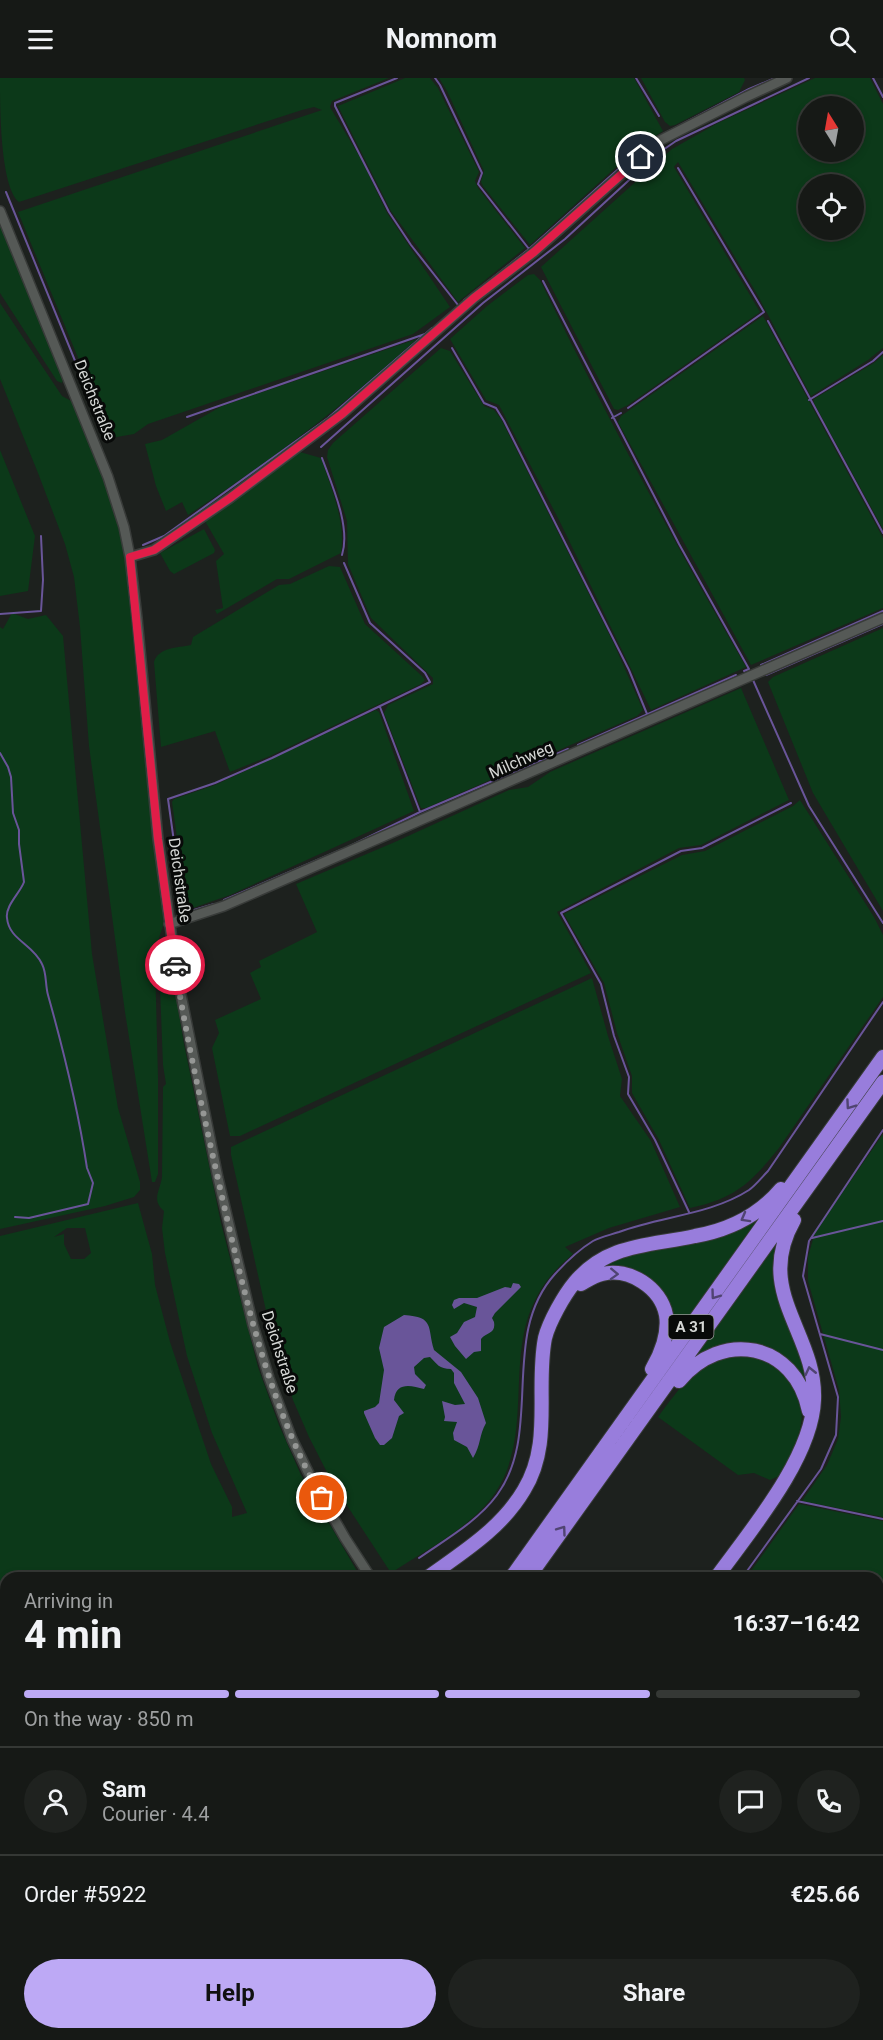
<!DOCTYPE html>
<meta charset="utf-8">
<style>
:root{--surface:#161916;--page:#1f221f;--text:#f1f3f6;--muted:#9ea0a1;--line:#353835;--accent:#bda9f5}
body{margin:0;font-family:Roboto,sans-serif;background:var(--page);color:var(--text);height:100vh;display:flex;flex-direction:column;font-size:22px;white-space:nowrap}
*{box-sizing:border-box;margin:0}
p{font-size:20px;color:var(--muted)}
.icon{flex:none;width:33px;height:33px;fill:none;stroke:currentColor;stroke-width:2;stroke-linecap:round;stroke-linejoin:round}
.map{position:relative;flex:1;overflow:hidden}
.details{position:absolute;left:0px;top:1494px;width:884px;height:468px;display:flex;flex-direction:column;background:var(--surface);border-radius:18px 18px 0 0;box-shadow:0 3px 9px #0003,0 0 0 2px var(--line)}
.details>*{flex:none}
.needle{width:39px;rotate:349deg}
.fabs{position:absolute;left:798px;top:18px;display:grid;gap:12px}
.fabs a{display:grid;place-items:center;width:66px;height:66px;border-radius:50%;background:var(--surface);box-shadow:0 3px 9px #0003,0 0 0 2px var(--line);font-size:30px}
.pin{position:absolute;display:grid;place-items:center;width:51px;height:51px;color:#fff;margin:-26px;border:3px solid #fff;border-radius:50%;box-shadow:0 2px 6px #0007}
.courier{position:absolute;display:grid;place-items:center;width:60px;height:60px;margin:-30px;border:4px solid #e11d48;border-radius:50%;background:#fff;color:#222;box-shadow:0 2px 8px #0007}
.overview em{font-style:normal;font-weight:700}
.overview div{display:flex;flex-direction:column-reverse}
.overview{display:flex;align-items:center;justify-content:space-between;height:102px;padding:0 24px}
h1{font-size:39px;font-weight:700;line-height:45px}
.bar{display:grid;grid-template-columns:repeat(4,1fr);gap:9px 6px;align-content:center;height:72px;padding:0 24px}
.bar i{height:8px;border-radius:4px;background:var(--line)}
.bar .active{background:var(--accent)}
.bar p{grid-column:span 4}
.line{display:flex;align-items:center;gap:15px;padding:0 24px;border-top:2px solid var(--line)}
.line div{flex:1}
.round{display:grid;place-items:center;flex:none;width:63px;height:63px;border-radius:32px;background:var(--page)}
.action{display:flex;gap:12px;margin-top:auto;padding:12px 24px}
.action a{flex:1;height:69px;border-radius:36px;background:var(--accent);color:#111;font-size:24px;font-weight:700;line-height:69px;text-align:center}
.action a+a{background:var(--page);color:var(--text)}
header{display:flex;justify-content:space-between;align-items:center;height:78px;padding:0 24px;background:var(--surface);font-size:27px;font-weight:700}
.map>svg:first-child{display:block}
</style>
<header><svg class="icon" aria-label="menu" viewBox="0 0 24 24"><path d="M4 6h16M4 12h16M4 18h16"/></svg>Nomnom<svg class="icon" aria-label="search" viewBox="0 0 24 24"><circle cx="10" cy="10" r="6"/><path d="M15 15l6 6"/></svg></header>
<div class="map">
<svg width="883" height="1962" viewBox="0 0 883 1962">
<rect width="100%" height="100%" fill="#1d211e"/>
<path fill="#0c3919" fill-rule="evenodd" d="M 0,0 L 389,0 L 332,23 L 330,29 L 361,81 L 387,135 L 450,229 L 413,256 L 148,346 L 134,356 L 111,360 L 18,134 L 322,32 L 314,29 L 302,32 L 19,124 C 0,109 0,28 0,0 Z
M 405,0 L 430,0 L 438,10 L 479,94 L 475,103 L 478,110 L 525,170 L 458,224 L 391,133 L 338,28 Z
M 439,0 L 634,0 L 663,53 L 635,72 L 530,167 L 483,108 L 481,104 L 484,93 L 447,13 Z
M 641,0 L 744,0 L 745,2 L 739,14 L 675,47 L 670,48 L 665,44 Z
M 815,0 L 870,0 L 883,26 L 883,270 L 868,282 L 811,318 L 757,216 L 678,84 L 674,89 L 760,234 L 628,327 L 618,332 L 614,331 L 541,189 L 672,71 L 718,45 ZM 808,28 L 854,28 L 854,74 L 808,74 ZM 808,106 L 854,106 L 854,152 L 808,152 Z
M 0,146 L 63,302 L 62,305 L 57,303 L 0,215 Z
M 534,196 L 540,202 C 604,334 673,463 746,589 L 651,632 L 559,442 L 499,327 L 486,322 L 450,261 L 487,228 L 528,197 Z
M 0,225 L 62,318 L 73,324 L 108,413 L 121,459 L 128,497 L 148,714 L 164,845 L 158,863 L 155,881 L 158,1000 L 158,1096 L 155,1104 L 152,1104 L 125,934 L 89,668 L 80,549 L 74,499 L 65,466 L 38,395 L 0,301 Z
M 763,238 L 883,460 L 883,530 L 751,587 L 618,344 L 621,338 Z
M 417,261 C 346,326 269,384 188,437 L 182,424 L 166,433 L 156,408 L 145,366 L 162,362 L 222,328 Z
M 441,270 L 450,273 L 484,328 L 494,332 L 501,341 L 614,566 L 643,632 L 637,638 L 426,730 L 421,730 L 384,635 L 388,627 L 433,606 L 433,600 L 371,540 L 348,486 L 347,443 L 327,379 L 328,372 L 333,365 Z
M 883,277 L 883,451 L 814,325 L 814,321 L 874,285 Z
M 0,372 L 35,458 L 28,513 L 0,518 Z
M 300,374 L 321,380 C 331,410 346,443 341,475 L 289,501 L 277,501 L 217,536 L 215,532 L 223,530 L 216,483 L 224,476 L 205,443 Z
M 204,451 L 215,472 L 214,475 L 174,496 L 170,493 L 160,475 Z
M 329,488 L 340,489 L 365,546 L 422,598 L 425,602 L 421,606 L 270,678 L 230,694 L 215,653 L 161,669 L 154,584 C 159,569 177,570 191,567 L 193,559 L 279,507 L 290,506 Z
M 12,535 L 28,541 L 46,537 L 63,558 L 92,876 L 118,1030 L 140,1104 L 140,1112 L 134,1119 L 105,1128 L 0,1151 L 0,549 L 3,551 Z
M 883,550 L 883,833 L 813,715 L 768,604 L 773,599 Z
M 741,610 L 789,722 L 701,767 L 679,770 L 557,834 L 591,895 L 240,1058 L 230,1058 L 212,970 L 219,955 L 215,942 L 261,921 L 250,895 L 261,889 L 259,883 L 317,854 L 296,806 L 395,764 L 509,712 L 528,709 L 550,694 Z
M 376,632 L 379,634 L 414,733 L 230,817 L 187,832 L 172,724 L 174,721 L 215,707 Z
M 800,722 L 874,839 L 883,857 L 883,919 L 779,1070 C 750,1106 735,1120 690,1130 L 659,1062 L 632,1015 L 632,998 L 617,955 L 604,905 L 564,836 L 682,777 L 705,773 L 793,728 Z
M 165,879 L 170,882 L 184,966 L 221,1145 L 258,1289 L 279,1347 L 301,1397 L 361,1500 L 6,1500 L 6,1742 L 0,1738 L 0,1158 L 138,1125 L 152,1176 L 155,1207 L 170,1264 L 211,1386 L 232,1429 L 232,1439 L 247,1435 L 212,1355 L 187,1278 L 165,1175 L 162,1150 L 164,1133 C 151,1122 160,1113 162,1099 L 163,1009 L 166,1006 L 163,987 L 159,884 L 160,880 ZM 67,1150 L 85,1150 L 91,1175 L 84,1181 L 71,1181 L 64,1166 L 64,1156 L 54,1159 Z
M 592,900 L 608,958 L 622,1001 L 620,1018 L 651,1063 L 680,1129 L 609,1150 L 565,1169 L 573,1176 C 560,1187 548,1199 540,1213 C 502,1275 536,1355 495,1415 C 472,1449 424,1473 391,1495 L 333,1406 L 309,1359 L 293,1322 L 267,1237 L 231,1077 L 231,1069 Z
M 883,1056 L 883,1439 L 802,1423 L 827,1387 L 838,1361 L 841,1339 L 839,1312 L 808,1203 L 808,1179 L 815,1154 Z
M 763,1134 L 681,1251 L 669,1242 L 657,1213 L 599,1194 L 604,1185 Z
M 780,1161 L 796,1261 L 811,1317 L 772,1273 L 694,1281 Z
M 733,1276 C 741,1276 750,1276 757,1278 C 785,1284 806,1319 801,1346 C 798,1365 788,1381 779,1398 L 770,1402 L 754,1395 L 738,1397 L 658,1339 C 681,1308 695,1287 733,1276 Z
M 799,1426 L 883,1443 L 883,1740 L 878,1738 L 878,1500 L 746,1500 Z
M 0,1749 L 6,1752 L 6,1817 L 0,1814 Z
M 878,1778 L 883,1778 L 883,1890 L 878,1887 Z
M 878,1906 L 883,1908 L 883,1948 L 878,1947 Z"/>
<path fill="#695599" d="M 513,1205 L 519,1206 L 521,1209 L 495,1235 L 492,1240 L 494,1244 C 496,1256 487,1254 481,1261 L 481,1273 L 474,1274 L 466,1281 L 455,1268 L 450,1259 L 457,1255 L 464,1244 L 475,1239 L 477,1229 L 464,1225 L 454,1231 L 452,1227 L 454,1222 L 459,1220 L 477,1220 L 505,1209 L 511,1210 Z
M 404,1237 C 435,1239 427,1249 434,1272 L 461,1294 L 478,1320 L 486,1345 C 479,1357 481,1367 473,1380 L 467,1369 L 454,1362 L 453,1355 L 457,1344 L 444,1343 L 445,1339 L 442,1323 L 455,1327 L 465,1326 L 454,1305 L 454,1295 L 451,1291 C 439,1291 437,1286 430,1279 L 424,1280 L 414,1289 L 415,1296 L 426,1307 L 424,1311 C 410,1307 396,1304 394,1322 L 404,1335 L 399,1338 L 392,1360 L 384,1367 L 380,1367 L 375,1360 L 364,1335 L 364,1333 L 375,1329 L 379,1325 L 384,1292 L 379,1270 L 384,1249 Z
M 0,1814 L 6,1817 L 6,1956 L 878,1956 L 878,1947 L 883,1948 L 883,1962 L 0,1962 Z"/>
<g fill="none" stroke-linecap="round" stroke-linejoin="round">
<path stroke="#695599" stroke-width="2" d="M 397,0 L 335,25 L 335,28 L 389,134 L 411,167 L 458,227
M 435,0 L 440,7 L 482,95 L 478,106 L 529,171
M 636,0 L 659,38
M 873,0 L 883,19
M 660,58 L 749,11 L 775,0
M 660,74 L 676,63 L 809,0
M 6,114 L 107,361
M 543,203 L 679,466 L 749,591 L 744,593
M 476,213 L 529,171 L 643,69
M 464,222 L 471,217
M 768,243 L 883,455
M 452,270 L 484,325 L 496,330 L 504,343 L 629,592 L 647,636
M 809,322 L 873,283 L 883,274
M 628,330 L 764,234 L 678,90
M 187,339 L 425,256
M 612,340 L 621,335
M 321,369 L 483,225 L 565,161 L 652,81
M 322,380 C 332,407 351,449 342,477
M 143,467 L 164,458 L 328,340 L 432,250
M 0,536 L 41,533 L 43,502 L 41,458
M 761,587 L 883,533
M 766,597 L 883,546
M 753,602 L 809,728 L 883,845
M 380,629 L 420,734
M 578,667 L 736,597
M 0,675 L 8,689 L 11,699 L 13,735 L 19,752 L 19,766 L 24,804 C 20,815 5,828 7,840 C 9,862 33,866 42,886 C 47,896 45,906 48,917 C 64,974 78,1031 87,1090 L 93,1105 L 88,1126 L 29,1140 L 15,1139
M 348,769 L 420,734 L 568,671
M 224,822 L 343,771
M 214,826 L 184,835 L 168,721 L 215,705 L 272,680 L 430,604 L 425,595 L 370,545 L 344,485
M 689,1134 L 655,1062 L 628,1016 L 629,999 L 614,958 L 601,906 L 561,835 L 681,773 L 702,770 L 791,725
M 812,1160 L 883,1143
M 820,1256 L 883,1272
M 797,1423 L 883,1441
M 419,1480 C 446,1461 477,1444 497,1417 C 544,1353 499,1258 555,1196 C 565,1185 580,1171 593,1163 C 600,1159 610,1157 619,1154 C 661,1138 710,1137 749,1112 C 756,1107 762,1099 768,1093 L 883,924
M 742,1500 L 821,1391 L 836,1357 L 838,1319 L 803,1198 L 809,1163 L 883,1052
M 878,1757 L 883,1757"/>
<path stroke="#393c39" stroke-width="14" stroke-dasharray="14 7" stroke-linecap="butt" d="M 178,1962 L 182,1956
M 199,1962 L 203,1956"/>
<g stroke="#383b39" stroke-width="12">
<path id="minor" d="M 0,133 L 108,399 L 124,449 L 130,479 L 137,540 L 158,761 L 177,897 L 218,1100 L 253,1247 L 269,1300 L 292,1361 L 313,1404 L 345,1460 L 371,1500
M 130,479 L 154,472 L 230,420 L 342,336 L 474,220 L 534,174 L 659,63 L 746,19 L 787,0
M 169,846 L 224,828 L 883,540"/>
</g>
<g stroke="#383b39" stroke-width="15">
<path id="major" d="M 878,1771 L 883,1772"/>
</g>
<g stroke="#383b39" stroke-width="16">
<path id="highway" d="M 581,1206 C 588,1202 595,1197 602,1196 C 629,1189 661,1210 666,1237 C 669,1255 661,1276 652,1291
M 679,1303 C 722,1251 795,1264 809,1333
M 427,1500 C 463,1474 501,1451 524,1412 C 553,1365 535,1311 545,1260 C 549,1244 564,1217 575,1204 C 608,1165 650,1168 695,1158 C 729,1152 759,1137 781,1111
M 511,1500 L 883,979
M 528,1500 L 883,1004
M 716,1500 C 750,1453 812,1380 814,1322 C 817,1255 753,1214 794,1142"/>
</g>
<use href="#minor" stroke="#555956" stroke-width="9"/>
<use href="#major" stroke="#7d6fa6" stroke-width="12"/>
<use href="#highway" stroke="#987ddc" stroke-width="14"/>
</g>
<defs><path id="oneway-chevron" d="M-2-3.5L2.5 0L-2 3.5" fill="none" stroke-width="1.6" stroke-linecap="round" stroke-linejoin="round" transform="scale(1.5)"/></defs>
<g stroke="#504472">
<use href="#oneway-chevron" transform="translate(850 1027) rotate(125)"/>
<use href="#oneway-chevron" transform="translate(745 1140) rotate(151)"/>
<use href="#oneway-chevron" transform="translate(614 1196) rotate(2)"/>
<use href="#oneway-chevron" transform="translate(715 1217) rotate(126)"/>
<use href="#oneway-chevron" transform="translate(810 1293) rotate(-103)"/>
<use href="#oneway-chevron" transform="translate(562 1452) rotate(-54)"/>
</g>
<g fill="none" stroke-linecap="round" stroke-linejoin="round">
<path stroke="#959795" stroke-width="6" stroke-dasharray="0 10.8" d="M 175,887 C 187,965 205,1042 222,1119 C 246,1222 269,1328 322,1420"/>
<path stroke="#e11d48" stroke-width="8" d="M 175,887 L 158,761 L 130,479 L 154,472 L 230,420 L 342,336 L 474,220 L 534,174 L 641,79"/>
</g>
<g text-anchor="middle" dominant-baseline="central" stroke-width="6" stroke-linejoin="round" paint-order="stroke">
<rect fill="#080a09" stroke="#989a98" stroke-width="1.5" x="668.5" y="1237" width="45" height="24" rx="4.5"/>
<g font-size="15" font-weight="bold" fill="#d5d7d5">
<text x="691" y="1249">A 31</text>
</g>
<g font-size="16" fill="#d5d7d5" stroke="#080a09">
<text transform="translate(95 322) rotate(68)">Deichstraße</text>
<text transform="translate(521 682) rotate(-24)">Milchweg</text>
<text transform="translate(180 802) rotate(82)">Deichstraße</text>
<text transform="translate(280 1274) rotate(72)">Deichstraße</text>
</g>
</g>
</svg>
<div class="fabs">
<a><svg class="needle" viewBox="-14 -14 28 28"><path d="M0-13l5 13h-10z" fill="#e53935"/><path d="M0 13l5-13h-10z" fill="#9ea0a1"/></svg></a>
<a><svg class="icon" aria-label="locate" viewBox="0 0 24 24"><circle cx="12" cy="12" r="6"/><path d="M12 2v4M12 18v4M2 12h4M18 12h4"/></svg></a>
</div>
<div class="pin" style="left:322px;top:1420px;background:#ea580c"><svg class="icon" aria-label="bag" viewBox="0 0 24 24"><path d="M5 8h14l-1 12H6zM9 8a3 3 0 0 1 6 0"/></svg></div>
<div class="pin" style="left:641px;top:79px;background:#1f2937"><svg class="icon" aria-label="home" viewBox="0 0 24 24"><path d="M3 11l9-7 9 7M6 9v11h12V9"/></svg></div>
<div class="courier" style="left:175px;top:887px"><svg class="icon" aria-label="car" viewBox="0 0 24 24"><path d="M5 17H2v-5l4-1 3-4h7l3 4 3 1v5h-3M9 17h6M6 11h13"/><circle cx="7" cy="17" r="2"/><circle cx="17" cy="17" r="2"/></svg></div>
<section class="details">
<div class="overview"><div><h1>4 min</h1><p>Arriving in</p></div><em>16:37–16:42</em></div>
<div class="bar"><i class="active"></i><i class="active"></i><i class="active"></i><i></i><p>On the way · 850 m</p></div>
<div class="line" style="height:108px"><a class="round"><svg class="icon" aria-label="person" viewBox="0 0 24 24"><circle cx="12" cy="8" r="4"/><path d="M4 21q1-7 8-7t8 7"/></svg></a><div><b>Sam</b><p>Courier · 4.4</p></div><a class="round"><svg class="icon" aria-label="chat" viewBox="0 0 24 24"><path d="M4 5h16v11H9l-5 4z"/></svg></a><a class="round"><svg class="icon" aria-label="phone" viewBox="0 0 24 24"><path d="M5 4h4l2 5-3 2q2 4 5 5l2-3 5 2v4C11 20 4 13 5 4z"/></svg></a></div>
<div class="line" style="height:78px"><div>Order #5922</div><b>€25.66</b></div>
<div class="action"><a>Help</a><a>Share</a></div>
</section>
</div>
